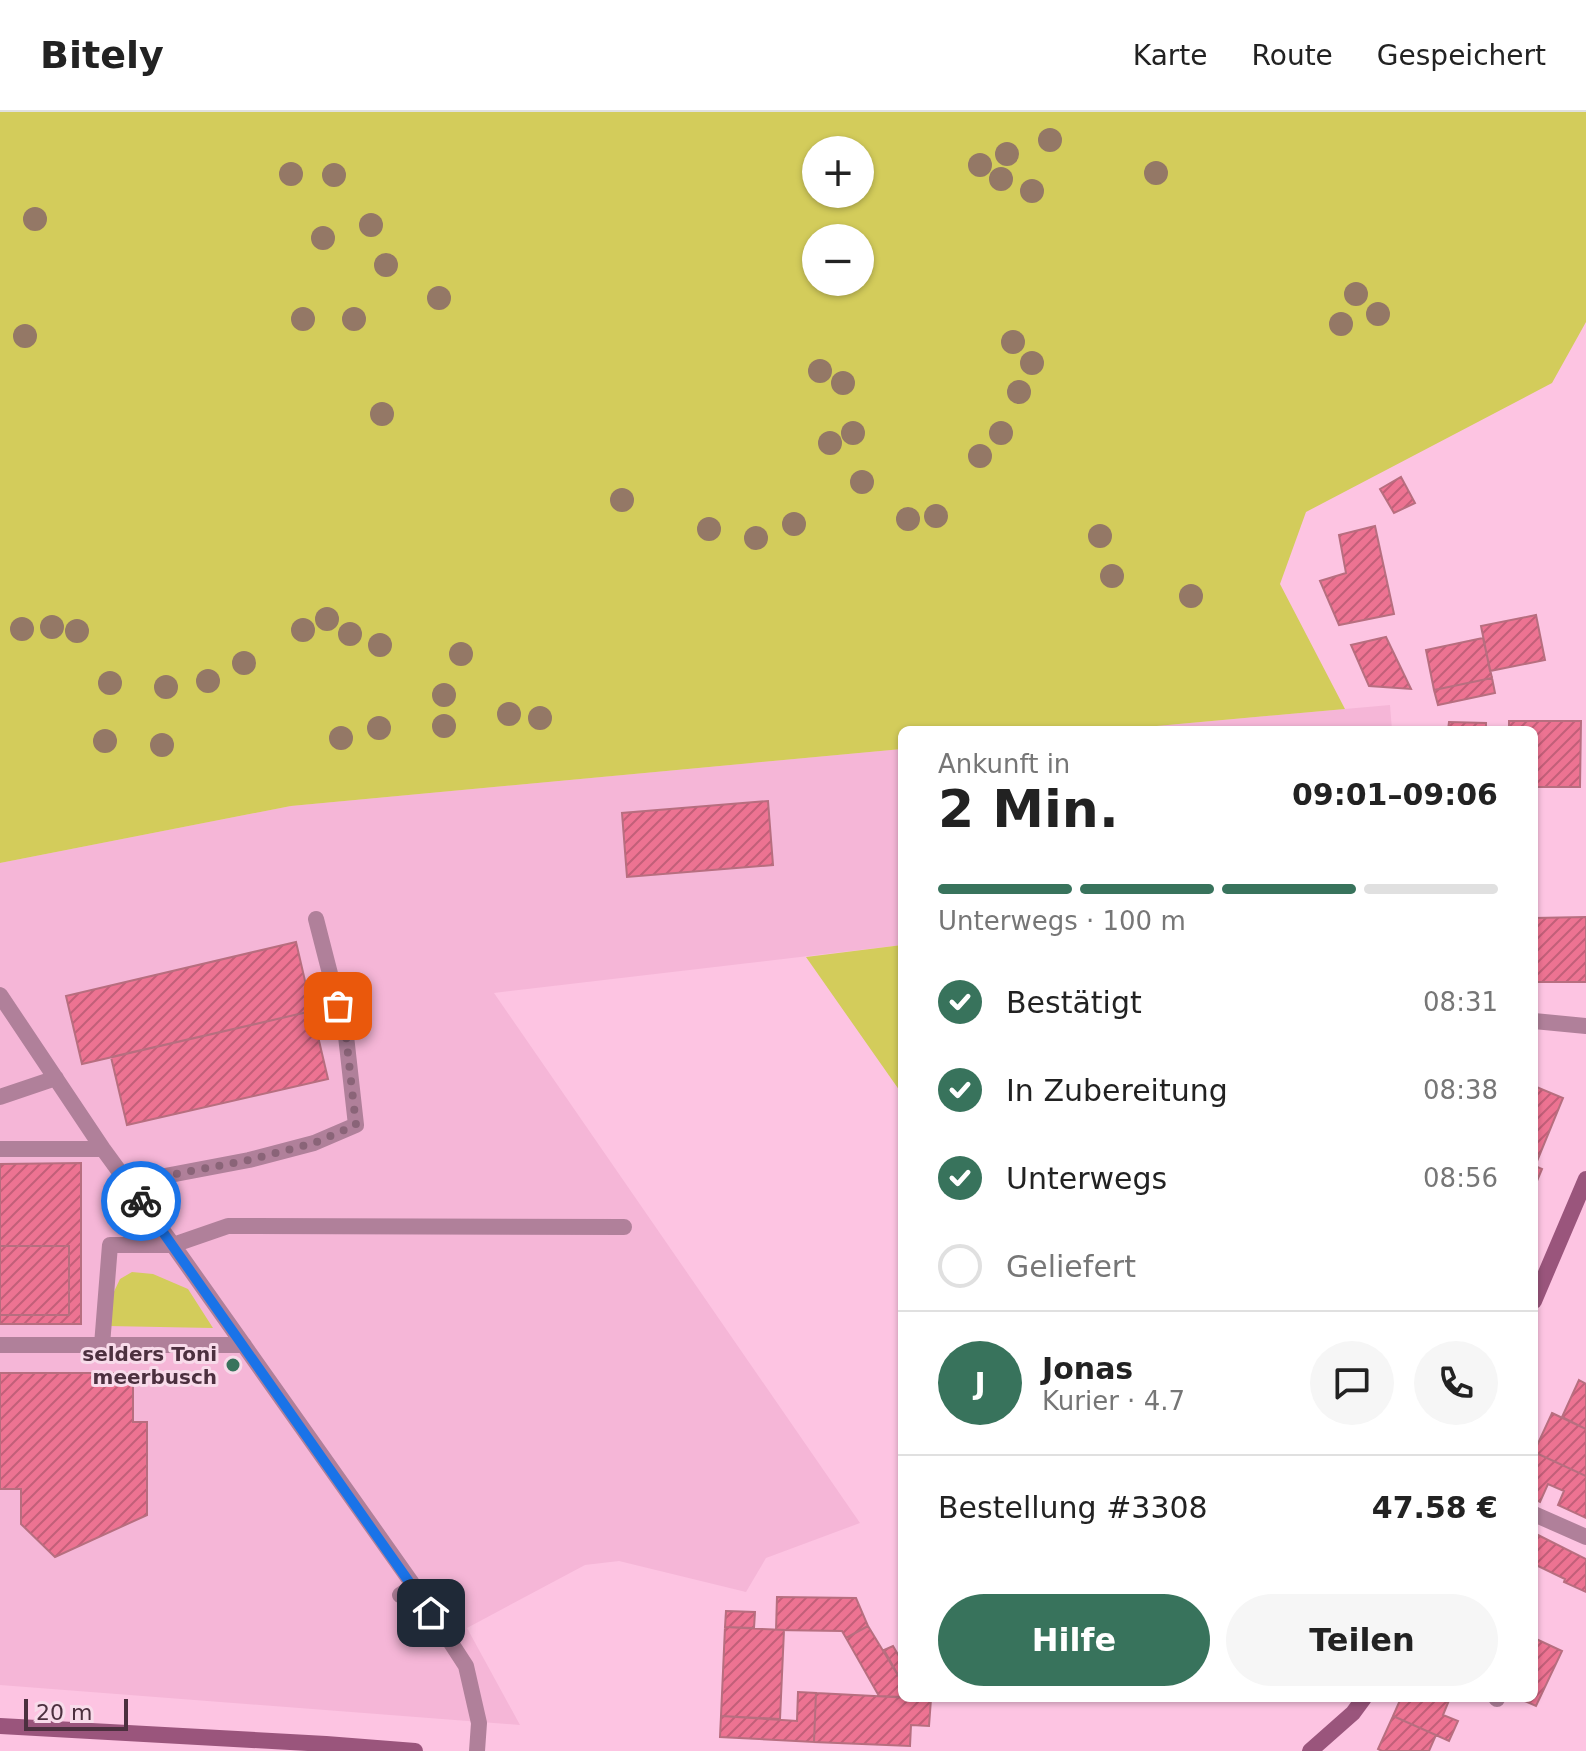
<!DOCTYPE html>
<html lang="de">
<meta charset="utf-8">
<style>
:root{--surface:#fff;--page:#f6f6f6;--text:#222;--muted:#767676;--line:#e0e0e0;--accent:#38735c}
body{margin:0;font-family:"DejaVu Sans",sans-serif;background:var(--page);color:var(--text);height:100vh;display:flex;flex-direction:column;font-size:30px;white-space:nowrap}
*{box-sizing:border-box;margin:0}
p{font-size:26px;color:var(--muted)}
.icon{flex:none;width:44px;height:44px;fill:none;stroke:currentColor;stroke-width:2;stroke-linecap:round;stroke-linejoin:round}
.map{position:relative;flex:1;overflow:hidden}
.sheet{position:absolute;left:898px;top:614px;width:640px;height:976px;display:flex;flex-direction:column;background:var(--surface);border-radius:12px;box-shadow:0 2px 6px #0004}
.sheet>*{flex:none}
.controls{position:absolute;left:802px;top:24px;display:grid;gap:16px}
.controls a{display:grid;place-items:center;width:72px;height:72px;border-radius:50%;background:var(--surface);box-shadow:0 2px 6px #0004;font-size:40px}
.scale{position:absolute;left:24px;bottom:20px;width:104px;box-sizing:border-box;padding-left:8px;border:4px solid #4c303f;border-top:0;font-size:22px;line-height:28px;white-space:nowrap;color:#4c303f;-webkit-text-stroke:6px #f8dbea;paint-order:stroke}
.pin{position:absolute;display:grid;place-items:center;width:68px;height:68px;color:#fff;margin:-34px;border-radius:16px;box-shadow:0 4px 12px #0006}
.courier{position:absolute;display:grid;place-items:center;width:80px;height:80px;margin:-40px;border:6px solid #1a73e8;border-radius:50%;background:#fff;color:#222;box-shadow:0 2px 10px #0007}
.summary em{font-style:normal;font-weight:700}
.summary div{display:flex;flex-direction:column-reverse}
.summary{display:flex;align-items:center;justify-content:space-between;height:136px;padding:0 40px}
h1{font-size:52px;font-weight:700;line-height:60px}
.bar{display:grid;grid-template-columns:repeat(4,1fr);gap:12px 8px;align-content:center;height:96px;padding:0 40px}
.bar i{height:10px;border-radius:6px;background:var(--line)}
.bar .current{background:var(--accent)}
.bar p{grid-column:span 4}
.line{display:flex;align-items:center;gap:20px;padding:0 40px;border-top:2px solid var(--line)}
.line div{flex:1}
.round{display:grid;place-items:center;flex:none;width:84px;height:84px;border-radius:42px;background:var(--page)}
ol{padding:0 40px;list-style:none}
li{display:flex;align-items:center;gap:24px;height:88px}
li p{margin-inline-start:auto}
li .icon{padding:8px;border-radius:50%;background:var(--accent);color:#fff;stroke-width:4}
li:last-child{color:var(--muted)}
li i{width:44px;height:44px;border:4px solid var(--line);border-radius:50%}
.action{display:flex;gap:16px;margin-top:auto;padding:16px 40px}
.action a{flex:1;height:92px;border-radius:48px;background:var(--accent);color:#fff;font-size:32px;font-weight:700;line-height:92px;text-align:center}
.action a+a{background:var(--page);color:var(--text)}
header{display:flex;align-items:center;gap:48px;box-sizing:border-box;height:112px;padding:0 40px;background:var(--surface);border-bottom:2px solid var(--line)}
header strong{font-size:38px}
nav{display:flex;gap:44px;margin-inline-start:auto;font-size:28px}
.map>svg:first-child{display:block}
</style>
<header>
<strong>Bitely</strong>
<nav><a>Karte</a><a>Route</a><a>Gespeichert</a></nav>
</header>
<div class="map">
<svg width="1586" height="1639" viewBox="0 0 1586 1639">
<defs>
<pattern id="building-hatch" width="6" height="6" patternUnits="userSpaceOnUse" patternTransform="scale(2)"><rect width="6" height="6" fill="#ed7392"/><path d="M-1 1l2-2M0 6l6-6M5 7l2-2" fill="none" stroke="#c25f79"/></pattern>
</defs>
<rect width="100%" height="100%" fill="#fdc4e2"/>
<path fill="#f5b6d7" d="M 1390,593 L 1392,618 L 1113,618 L 1345,597 Z
M 902,637 L 902,833 L 494,881 L 860,1411 L 766,1446 L 746,1480 L 619,1449 L 585,1453 L 467,1516 L 520,1613 L 0,1573 L 0,751 L 291,694 Z"/>
<path fill="#d3cc5b" fill-rule="evenodd" d="M 0,0 L 1586,0 L 1586,210 L 1552,271 L 1306,400 L 1280,472 L 1345,597 L 1113,618 L 902,618 L 902,637 L 291,694 L 0,751 ZM 816,38 L 860,38 L 860,82 L 816,82 ZM 816,126 L 860,126 L 860,170 L 816,170 Z
M 902,833 L 902,982 L 806,845 Z
M 132,1160 L 153,1162 L 188,1177 L 213,1216 L 108,1214 L 110,1188 L 120,1167 Z"/>
<path fill="url(#building-hatch)" stroke="#b76e7f" stroke-width="2" d="M 1401,365 L 1415,391 L 1394,401 L 1380,377 Z
M 1375,414 L 1394,502 L 1339,513 L 1320,469 L 1346,461 L 1339,423 Z
M 1536,503 L 1545,548 L 1490,559 L 1481,514 Z
M 1386,525 L 1411,577 L 1369,574 L 1351,533 Z
M 1483,526 L 1492,566 L 1434,578 L 1426,538 Z
M 1492,566 L 1495,581 L 1438,593 L 1434,578 Z
M 1509,609 L 1581,609 L 1580,675 L 1534,675 L 1534,618 L 1509,618 Z
M 1449,610 L 1486,611 L 1486,618 L 1448,618 Z
M 768,689 L 773,753 L 627,765 L 622,701 Z
M 1586,805 L 1586,870 L 1534,870 L 1534,806 Z
M 296,830 L 312,899 L 82,952 L 66,884 Z
M 312,899 L 328,967 L 127,1013 L 111,945 Z
M 1534,974 L 1563,986 L 1535,1054 L 1542,1057 L 1534,1076 Z
M 81,1051 L 81,1212 L 0,1212 L 0,1052 Z
M 0,1134 L 69,1134 L 69,1203 L 0,1203 Z
M 0,1261 L 133,1261 L 133,1310 L 147,1310 L 147,1403 L 55,1445 L 21,1412 L 21,1377 L 0,1377 Z
M 1579,1268 L 1586,1272 L 1586,1317 L 1562,1305 Z
M 1552,1301 L 1586,1317 L 1586,1364 L 1534,1340 Z
M 1534,1340 L 1586,1364 L 1586,1406 L 1558,1393 L 1564,1379 L 1548,1372 L 1540,1390 L 1534,1387 Z
M 1534,1421 L 1586,1447 L 1586,1480 L 1564,1470 L 1565,1467 L 1534,1452 Z
M 777,1485 L 856,1486 L 868,1514 L 846,1526 L 842,1519 L 776,1518 Z
M 726,1499 L 755,1500 L 754,1516 L 725,1515 Z
M 868,1514 L 902,1570 L 902,1585 L 879,1584 L 846,1526 Z
M 725,1515 L 784,1518 L 780,1607 L 721,1604 Z
M 1534,1526 L 1562,1539 L 1536,1594 L 1518,1586 L 1534,1586 Z
M 893,1534 L 900,1546 L 902,1545 L 902,1570 L 884,1538 Z
M 798,1580 L 816,1581 L 814,1630 L 720,1625 L 721,1604 L 797,1609 Z
M 816,1581 L 931,1587 L 929,1614 L 911,1613 L 910,1634 L 814,1630 Z
M 1401,1586 L 1450,1586 L 1443,1603 L 1458,1609 L 1449,1629 L 1393,1604 Z
M 1393,1604 L 1436,1623 L 1429,1639 L 1382,1639 L 1378,1637 Z"/>
<g fill="none" stroke-linecap="round" stroke-linejoin="round">
<path stroke="#b0809a" stroke-width="16" d="M 0,883 L 103,1037 L 173,1133 L 414,1474 L 466,1554 L 479,1611 L 477,1639
M 0,985 L 56,966
M 0,1037 L 103,1037
M 128,1071 L 249,1048 L 314,1031 L 356,1013 L 346,924 L 316,807
M 0,1233 L 244,1233
M 102,1233 L 110,1133 L 173,1133 L 228,1114 L 624,1115
M 1534,1402 L 1586,1425
M 400,1483 L 414,1474
M 1496,1586 L 1497,1587"/>
<path stroke="#b0809a" stroke-width="16" d="M 1534,909 L 1586,914"/>
<path stroke="#9a557c" stroke-width="16" d="M 1534,1189 L 1586,1067
M 0,1614 L 326,1632 L 415,1639
M 1310,1639 L 1353,1601 L 1364,1586"/>
</g>
<g fill="#947866">
<circle cx="1050" cy="28" r="12"/>
<circle cx="1007" cy="42" r="12"/>
<circle cx="980" cy="53" r="12"/>
<circle cx="1156" cy="61" r="12"/>
<circle cx="291" cy="62" r="12"/>
<circle cx="334" cy="63" r="12"/>
<circle cx="1001" cy="67" r="12"/>
<circle cx="1032" cy="79" r="12"/>
<circle cx="35" cy="107" r="12"/>
<circle cx="371" cy="113" r="12"/>
<circle cx="323" cy="126" r="12"/>
<circle cx="386" cy="153" r="12"/>
<circle cx="1356" cy="182" r="12"/>
<circle cx="439" cy="186" r="12"/>
<circle cx="1378" cy="202" r="12"/>
<circle cx="303" cy="207" r="12"/>
<circle cx="354" cy="207" r="12"/>
<circle cx="1341" cy="212" r="12"/>
<circle cx="25" cy="224" r="12"/>
<circle cx="1013" cy="230" r="12"/>
<circle cx="1032" cy="251" r="12"/>
<circle cx="820" cy="259" r="12"/>
<circle cx="843" cy="271" r="12"/>
<circle cx="1019" cy="280" r="12"/>
<circle cx="382" cy="302" r="12"/>
<circle cx="853" cy="321" r="12"/>
<circle cx="1001" cy="321" r="12"/>
<circle cx="830" cy="331" r="12"/>
<circle cx="980" cy="344" r="12"/>
<circle cx="862" cy="370" r="12"/>
<circle cx="622" cy="388" r="12"/>
<circle cx="936" cy="404" r="12"/>
<circle cx="908" cy="407" r="12"/>
<circle cx="794" cy="412" r="12"/>
<circle cx="709" cy="417" r="12"/>
<circle cx="1100" cy="424" r="12"/>
<circle cx="756" cy="426" r="12"/>
<circle cx="1112" cy="464" r="12"/>
<circle cx="1191" cy="484" r="12"/>
<circle cx="327" cy="507" r="12"/>
<circle cx="52" cy="515" r="12"/>
<circle cx="22" cy="517" r="12"/>
<circle cx="303" cy="518" r="12"/>
<circle cx="77" cy="519" r="12"/>
<circle cx="350" cy="522" r="12"/>
<circle cx="380" cy="533" r="12"/>
<circle cx="461" cy="542" r="12"/>
<circle cx="244" cy="551" r="12"/>
<circle cx="208" cy="569" r="12"/>
<circle cx="110" cy="571" r="12"/>
<circle cx="166" cy="575" r="12"/>
<circle cx="444" cy="583" r="12"/>
<circle cx="509" cy="602" r="12"/>
<circle cx="540" cy="606" r="12"/>
<circle cx="444" cy="614" r="12"/>
<circle cx="379" cy="616" r="12"/>
<circle cx="341" cy="626" r="12"/>
<circle cx="105" cy="629" r="12"/>
<circle cx="162" cy="633" r="12"/>
</g>
<g fill="none" stroke-linecap="round" stroke-linejoin="round">
<path stroke="#8a6478" stroke-width="8" stroke-dasharray="0 14.4" d="M 141,1089 L 128,1071 L 249,1048 L 314,1031 L 356,1013 L 346,924 L 338,894"/>
<path stroke="#1a73e8" stroke-width="10" d="M 141,1089 L 431,1501"/>
</g>
<circle fill="#38735c" stroke="#f8dbea" stroke-width="3" cx="233" cy="1253" r="8"/>
<g text-anchor="middle" dominant-baseline="central" stroke-width="6" stroke-linejoin="round" paint-order="stroke">
<g font-size="20" font-weight="bold" fill="#4c303f" stroke="#f8dbea" text-anchor="end">
<text x="217" y="1242">selders Toni<tspan x="217" dy="23">meerbusch</tspan></text>
</g>
</g>
</svg>
<div class="controls">
<a>+</a>
<a>−</a>
</div>
<div class="scale">20 m</div>
<div class="pin" style="left:338px;top:894px;background:#ea580c"><svg class="icon" aria-label="bag" viewBox="0 0 24 24"><path d="M5 8h14l-1 12H6zM9 8a3 3 0 0 1 6 0"/></svg></div>
<div class="pin" style="left:431px;top:1501px;background:#1f2937"><svg class="icon" aria-label="home" viewBox="0 0 24 24"><path d="M3 11l9-7 9 7M6 9v11h12V9"/></svg></div>
<div class="courier" style="left:141px;top:1089px"><svg class="icon" aria-label="bike" viewBox="0 0 24 24"><circle cx="6" cy="16" r="4"/><circle cx="18" cy="16" r="4"/><path d="M6 16l4-8h5l3 8M10 8l3 8H6M13 5h3"/></svg></div>
<section class="sheet">
<div class="summary"><div><h1>2 Min.</h1><p>Ankunft in</p></div><em>09:01–09:06</em></div>
<div class="bar"><i class="current"></i><i class="current"></i><i class="current"></i><i></i><p>Unterwegs · 100 m</p></div>
<ol>
<li><svg class="icon" aria-label="check" viewBox="0 0 24 24"><path d="M5 12l5 5 9-10"/></svg>Bestätigt<p>08:31</p></li>
<li><svg class="icon" aria-label="check" viewBox="0 0 24 24"><path d="M5 12l5 5 9-10"/></svg>In Zubereitung<p>08:38</p></li>
<li><svg class="icon" aria-label="check" viewBox="0 0 24 24"><path d="M5 12l5 5 9-10"/></svg>Unterwegs<p>08:56</p></li>
<li><i></i>Geliefert</li>
</ol>
<div class="line" style="height:144px"><b class="round" style="background:var(--accent);color:#fff">J</b><div><b>Jonas</b><p>Kurier · 4.7</p></div><a class="round"><svg class="icon" aria-label="chat" viewBox="0 0 24 24"><path d="M4 5h16v11H9l-5 4z"/></svg></a><a class="round"><svg class="icon" aria-label="phone" viewBox="0 0 24 24"><path d="M5 4h4l2 5-3 2q2 4 5 5l2-3 5 2v4C11 20 4 13 5 4z"/></svg></a></div>
<div class="line" style="height:104px"><div>Bestellung #3308</div><b>47.58 €</b></div>
<div class="action"><a>Hilfe</a><a>Teilen</a></div>
</section>
</div>
